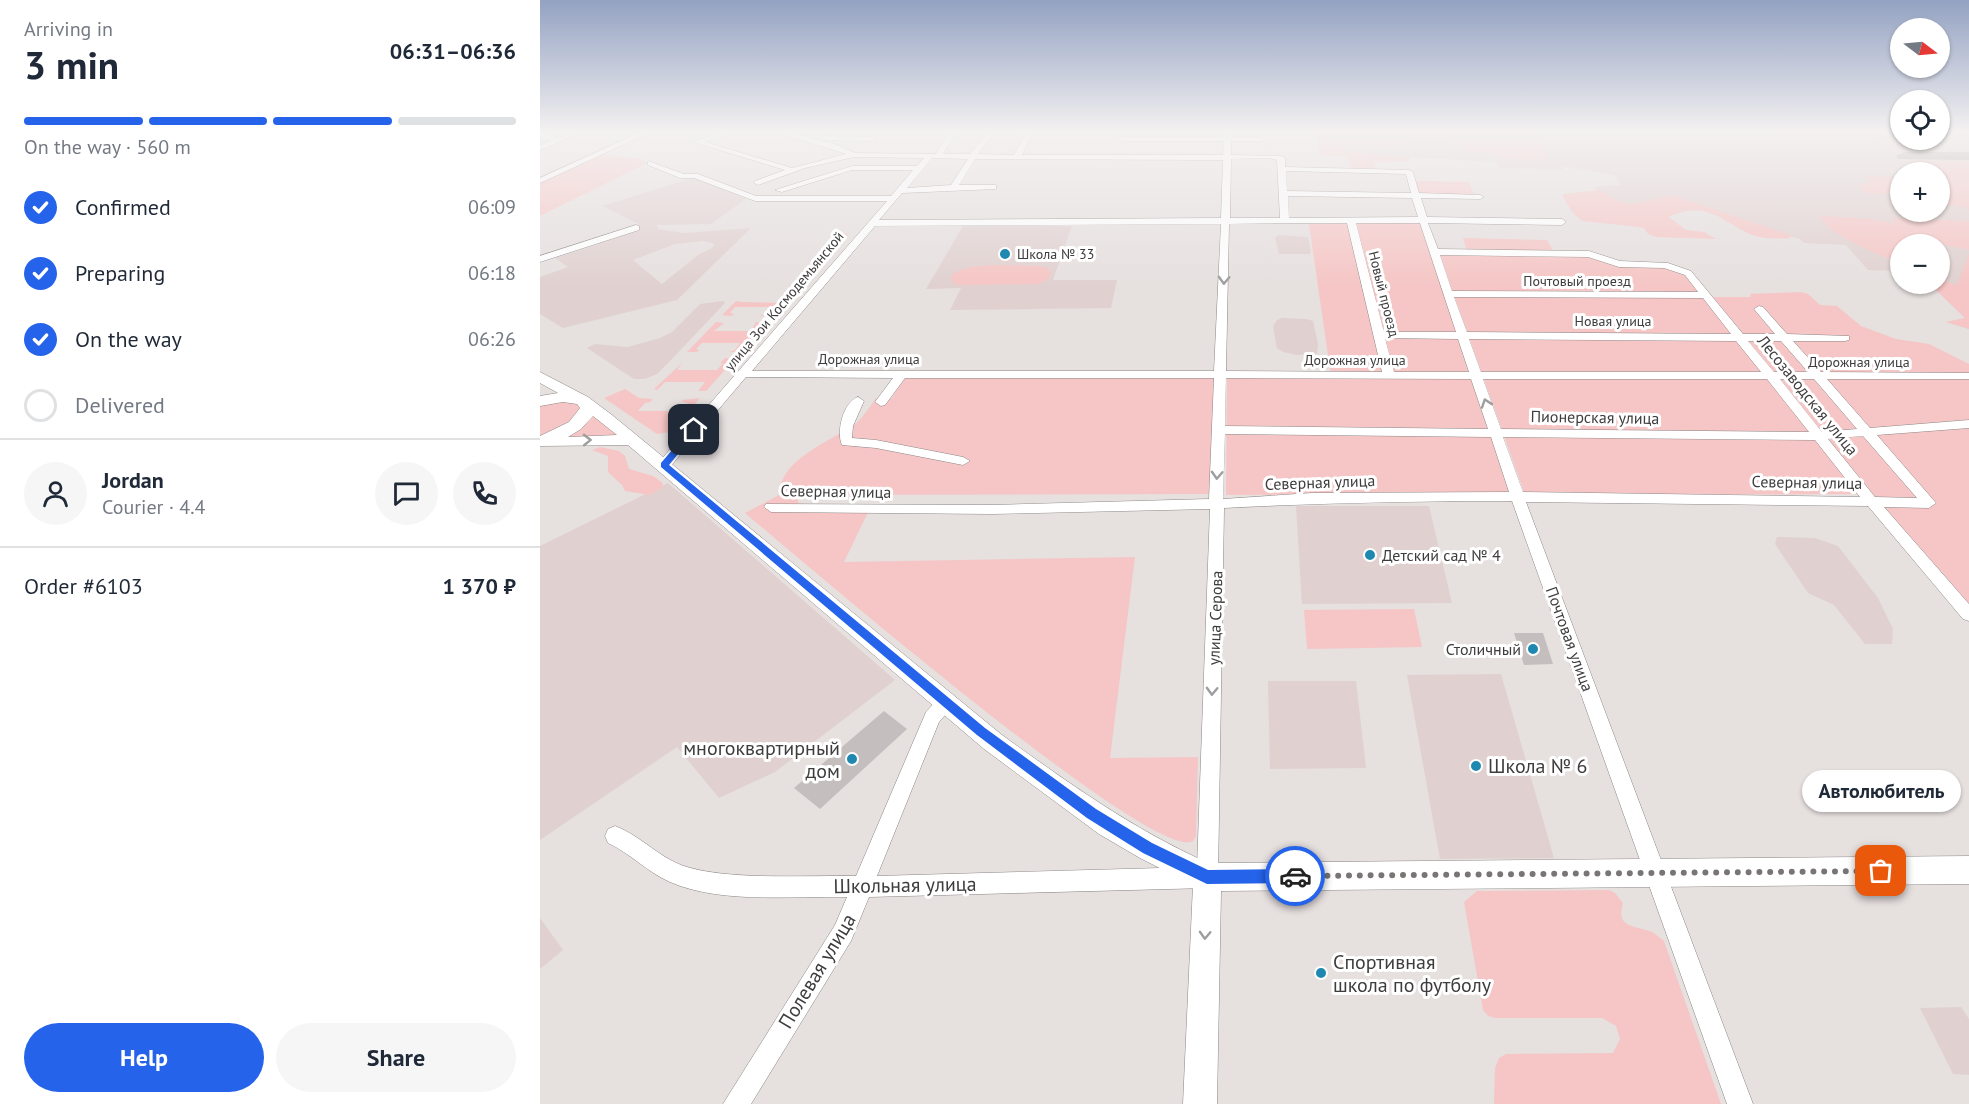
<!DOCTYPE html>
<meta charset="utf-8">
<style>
:root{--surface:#fff;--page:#f6f6f7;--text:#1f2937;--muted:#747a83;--line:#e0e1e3;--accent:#2563eb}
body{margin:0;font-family:"PT Sans",sans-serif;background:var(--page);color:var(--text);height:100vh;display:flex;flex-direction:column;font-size:22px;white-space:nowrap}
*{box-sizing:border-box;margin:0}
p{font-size:20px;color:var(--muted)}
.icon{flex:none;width:33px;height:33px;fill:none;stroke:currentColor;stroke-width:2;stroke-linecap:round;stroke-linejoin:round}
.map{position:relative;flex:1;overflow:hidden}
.side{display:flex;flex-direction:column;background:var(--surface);width:540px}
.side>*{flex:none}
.needle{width:39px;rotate:106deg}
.controls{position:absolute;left:1350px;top:18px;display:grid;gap:12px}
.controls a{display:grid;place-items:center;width:60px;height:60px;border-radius:50%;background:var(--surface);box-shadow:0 2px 4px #0004;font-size:30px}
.pin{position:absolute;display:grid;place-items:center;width:51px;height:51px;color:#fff;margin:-26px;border-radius:12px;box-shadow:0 3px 9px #0006}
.courier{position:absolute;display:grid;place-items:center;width:60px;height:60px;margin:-30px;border:4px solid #2563eb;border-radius:50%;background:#fff;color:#222;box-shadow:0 2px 8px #0007}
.bubble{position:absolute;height:42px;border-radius:21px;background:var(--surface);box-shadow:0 2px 4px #0004;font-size:20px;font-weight:800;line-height:42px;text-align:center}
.head em{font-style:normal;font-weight:800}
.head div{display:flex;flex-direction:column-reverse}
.head{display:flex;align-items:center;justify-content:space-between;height:102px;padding:0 24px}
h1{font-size:39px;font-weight:800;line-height:45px}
.bar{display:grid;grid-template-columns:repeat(4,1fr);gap:9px 6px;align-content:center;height:72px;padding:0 24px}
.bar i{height:8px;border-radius:4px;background:var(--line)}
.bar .on{background:var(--accent)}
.bar p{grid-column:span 4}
.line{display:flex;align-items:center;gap:15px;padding:0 24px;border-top:2px solid var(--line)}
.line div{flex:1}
.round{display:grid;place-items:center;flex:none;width:63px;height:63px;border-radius:32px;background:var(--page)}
ol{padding:0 24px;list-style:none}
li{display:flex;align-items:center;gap:18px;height:66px}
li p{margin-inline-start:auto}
li .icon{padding:6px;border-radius:50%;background:var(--accent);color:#fff;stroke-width:4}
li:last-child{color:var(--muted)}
li i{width:33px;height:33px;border:3px solid var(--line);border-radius:50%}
.cta{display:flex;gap:12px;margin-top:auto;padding:12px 24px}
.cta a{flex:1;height:69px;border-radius:36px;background:var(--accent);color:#fff;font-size:24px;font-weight:800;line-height:69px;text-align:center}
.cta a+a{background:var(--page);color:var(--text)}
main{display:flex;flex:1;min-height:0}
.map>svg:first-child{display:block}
</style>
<main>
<section class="side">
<div class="head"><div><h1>3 min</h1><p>Arriving in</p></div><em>06:31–06:36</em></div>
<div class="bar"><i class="on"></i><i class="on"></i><i class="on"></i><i></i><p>On the way · 560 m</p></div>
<ol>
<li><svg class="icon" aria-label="check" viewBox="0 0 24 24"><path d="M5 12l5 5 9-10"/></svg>Confirmed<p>06:09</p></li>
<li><svg class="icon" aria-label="check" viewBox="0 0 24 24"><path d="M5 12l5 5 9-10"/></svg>Preparing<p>06:18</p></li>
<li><svg class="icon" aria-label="check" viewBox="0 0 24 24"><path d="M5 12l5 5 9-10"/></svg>On the way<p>06:26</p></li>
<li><i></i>Delivered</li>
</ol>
<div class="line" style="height:108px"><a class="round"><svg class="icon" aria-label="person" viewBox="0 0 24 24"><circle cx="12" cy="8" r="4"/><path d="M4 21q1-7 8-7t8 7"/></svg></a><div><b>Jordan</b><p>Courier · 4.4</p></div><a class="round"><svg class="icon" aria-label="chat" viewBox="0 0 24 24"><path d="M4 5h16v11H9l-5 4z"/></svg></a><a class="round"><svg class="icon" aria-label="phone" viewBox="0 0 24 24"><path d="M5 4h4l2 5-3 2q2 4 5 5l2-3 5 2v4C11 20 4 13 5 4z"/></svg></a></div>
<div class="line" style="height:78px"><div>Order #6103</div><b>1 370 ₽</b></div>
<div class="cta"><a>Help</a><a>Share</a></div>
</section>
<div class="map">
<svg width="1429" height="1104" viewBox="0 0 1429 1104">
<rect width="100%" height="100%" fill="#e6e0df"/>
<path fill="#e0d1d0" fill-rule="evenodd" d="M 822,131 L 1360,131 L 1360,140 L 1400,140 L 1400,131 L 1429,131 L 1429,329 L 1406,322 L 1425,318 L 1394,288 L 1385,284 L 1400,284 L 1400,244 L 1360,244 L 1360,271 L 1328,270 L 1306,245 L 1264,243 L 1260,239 L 1197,223 L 1128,198 L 1111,204 L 1082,204 L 1052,187 L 1080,185 L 1075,175 L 1022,166 L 1024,170 L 959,168 L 956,162 L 790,153 ZM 1360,172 L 1400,172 L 1400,212 L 1360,212 Z
M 155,177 L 206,199 L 171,224 L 117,225 L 118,229 L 144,233 L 211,228 L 137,300 L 23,328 L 0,314 L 0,277 L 28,267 L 15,258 L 59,244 L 54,240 L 99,224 L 62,206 ZM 163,241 L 174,244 L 172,248 L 158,255 L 122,284 L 93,260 L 135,244 Z
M 423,226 L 532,226 L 513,280 L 577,280 L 571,308 L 410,310 L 421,288 L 386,289 Z
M 738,235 L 768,237 L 771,252 L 770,254 L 739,254 L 735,238 Z
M 183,301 L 185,303 L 130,361 L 117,374 L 105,379 L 94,379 L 47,348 L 55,344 L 88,347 L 120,338 L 132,332 L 160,304 Z
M 742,318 L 766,319 L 773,321 L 778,344 L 777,354 L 757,355 L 743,352 L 737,348 L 733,326 L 737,320 Z
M 128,483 L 355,680 L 235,772 L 179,798 L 137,747 L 0,840 L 0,546 Z
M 756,506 L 889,506 L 912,603 L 762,604 Z
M 1237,537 L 1275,538 L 1298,546 L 1338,598 L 1353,629 L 1352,644 L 1325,644 L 1294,605 L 1268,593 L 1235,544 Z
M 961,674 L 1014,858 L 900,859 L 867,675 Z
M 728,681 L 816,681 L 826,768 L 730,769 Z
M 0,918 L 23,950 L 0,969 Z
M 1421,1007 L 1429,1019 L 1429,1075 L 1413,1074 L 1380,1008 Z"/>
<path fill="#f5c6c5" d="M 773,131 L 996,131 L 1001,136 L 1009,159 L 1003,161 L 961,158 L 947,152 L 925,153 C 919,141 889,133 875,138 C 868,141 866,146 858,147 L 806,145 L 803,148 L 808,151 L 870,158 L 870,161 L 834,162 L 835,169 L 811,168 L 808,158 L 803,156 L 779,155 L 777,135 Z
M 1317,131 L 1360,131 L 1360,140 L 1384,140 L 1406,149 L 1355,151 L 1333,136 Z
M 61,155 L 97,158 L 107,163 L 0,216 L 0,183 Z
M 1370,161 L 1429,161 L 1429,211 L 1422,206 L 1400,205 L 1400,172 L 1387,172 Z
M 1325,176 L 1360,177 L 1360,195 L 1326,193 L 1318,186 L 1330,181 Z
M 875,181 L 929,182 L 934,195 L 879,194 Z
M 1058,190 C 1069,194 1078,203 1090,204 C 1108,204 1120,193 1138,197 L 1250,235 L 1250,238 C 1238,239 1223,239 1212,235 C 1180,221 1168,199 1129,217 L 1146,230 L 1164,232 L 1176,239 L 1116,237 L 1108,234 L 1104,228 L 1098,227 L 1042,221 L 1032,212 L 1023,197 L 1023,194 Z
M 1284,216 L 1333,219 L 1356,224 L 1351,218 L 1429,221 L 1429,250 L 1372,238 L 1371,244 L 1360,244 L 1360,261 L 1357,261 C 1341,257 1283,231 1280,217 Z
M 880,223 L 970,494 L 686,495 L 687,376 L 791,376 L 769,224 Z
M 301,233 L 308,234 L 261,288 L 244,298 Z
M 923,238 L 1007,240 L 1014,252 L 927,251 Z
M 899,253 L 1047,255 L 1079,266 L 1126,267 L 1144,273 L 1319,494 L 985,495 Z
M 1429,254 L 1429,329 L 1406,322 L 1425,318 L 1394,288 L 1385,284 L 1400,284 L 1400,280 L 1417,285 Z
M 500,266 L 508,268 L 511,273 L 508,279 L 498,284 L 426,285 L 415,284 L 411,280 L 411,276 C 427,260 478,266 500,266 Z
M 1261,292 L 1268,294 L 1280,305 L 1297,306 L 1321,326 L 1356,339 L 1389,344 L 1429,364 L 1429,605 L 1336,498 L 1173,297 L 1211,297 L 1210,294 Z
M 196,301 L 202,302 L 244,303 C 238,312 229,316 218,316 L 226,314 L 231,307 L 195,307 L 190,313 L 194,314 L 191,316 L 182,315 Z
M 176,322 L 184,323 L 174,331 L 211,331 L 216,322 L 225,323 L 199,352 L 189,352 L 195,350 L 200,343 L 162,343 L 156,349 L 159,350 L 157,352 L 147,352 Z
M 185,358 L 195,359 L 166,391 L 158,391 L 165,382 L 125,382 L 117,390 L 114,389 L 142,363 L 137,370 L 177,370 L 183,363 L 180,363 Z
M 365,376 L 675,376 L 671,494 L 268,495 L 244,490 L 241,485 C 247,457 294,439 315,424 C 323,418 330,406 336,398 L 352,398 Z
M 85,389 L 99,398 L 113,399 L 110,402 L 105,403 L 98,411 L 140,411 L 148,403 L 142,402 L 143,400 L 160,398 L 130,432 L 117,434 L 64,398 Z
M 8,402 L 34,402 L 40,407 C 39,424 14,431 0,437 L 0,403 Z
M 51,410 L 85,438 L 7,440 Z
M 60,447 L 79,451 L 85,456 L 89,469 L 113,476 L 123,483 L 122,488 L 109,495 L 85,491 L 82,485 L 68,472 L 68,456 L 52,450 Z
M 241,494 L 258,499 L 258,503 L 264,504 L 332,504 L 304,562 L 595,557 L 570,758 L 658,757 L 656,836 L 653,841 C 616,866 253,553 205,513 Z
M 874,609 L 882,647 L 767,649 L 764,610 Z
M 1069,890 L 1075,893 L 1083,903 C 1075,929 1096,925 1112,932 C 1116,934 1120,938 1124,941 L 1181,1104 L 954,1104 L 955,1068 L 959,1058 L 966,1054 L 1073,1053 L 1080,1039 L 1076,1026 L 1062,1018 L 955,1018 L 948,1016 L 943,1010 L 924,902 L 937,891 Z"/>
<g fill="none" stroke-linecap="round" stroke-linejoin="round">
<path fill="#a4a09e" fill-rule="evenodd" d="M 1363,152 L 1429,152 L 1429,160 L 1358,159 L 1356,156 Z"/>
</g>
<path fill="#c4bebe" d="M 974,633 L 1003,633 L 1013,664 L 984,665 Z
M 344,711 L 367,729 L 280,809 L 254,788 Z"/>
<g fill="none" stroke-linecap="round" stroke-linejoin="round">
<g stroke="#8b8685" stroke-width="1">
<path id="minor" d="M 0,131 L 17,138 L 34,131 L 44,131 L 0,150 L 0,145 L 11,141 L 0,136 Z
M 103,131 L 113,131 L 0,183 L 0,178 Z
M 183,131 L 194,131 L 165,142 L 252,168 L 306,154 L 234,131 L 246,131 L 295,144 L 315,153 L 396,154 L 410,131 L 417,131 L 403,154 L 430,154 L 449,131 L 456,131 L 438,154 L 474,155 L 487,131 L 494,131 L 482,155 L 683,155 L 684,141 L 582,141 L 578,139 L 582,137 L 684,137 L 684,131 L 692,131 L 691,137 L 721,137 L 724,141 L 691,141 L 691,155 L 741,156 L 745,158 L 745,167 L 869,170 L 873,172 L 879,193 L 940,195 L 944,197 L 940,199 L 881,198 L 887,217 L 1022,219 L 1026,222 L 1022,225 L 888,223 L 898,249 L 1049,251 L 1080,261 L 1128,263 L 1151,271 L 1203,334 L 1235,334 L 1214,309 L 1219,306 L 1223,307 L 1247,334 L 1309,336 L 1309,340 L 1305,341 L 1253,341 L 1281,372 L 1429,373 L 1429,379 L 1287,379 L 1330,428 L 1429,420 L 1429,428 L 1337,435 L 1396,503 L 1389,508 L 1344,507 L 1429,604 L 1429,621 L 1423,619 L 1328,506 L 986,502 L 1213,1104 L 1187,1104 L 972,501 C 876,501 780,503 684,508 L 678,877 L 674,884 L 667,888 L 329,897 L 311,941 L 211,1104 L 183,1104 L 295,925 L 307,897 C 253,896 180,904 130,882 C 107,872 90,853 68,843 L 65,836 L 68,829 L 75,826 L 82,829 C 103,839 120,857 141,865 C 184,881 268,875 316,876 L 386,712 C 394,704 401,693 413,698 L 416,703 L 399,722 L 337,876 L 657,867 L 670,509 L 452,514 L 231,512 L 224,507 L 226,504 L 452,505 L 669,499 L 674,378 L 365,378 L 345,405 L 341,406 L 335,402 L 353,378 L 206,377 L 129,468 L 119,468 L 117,465 L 119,462 L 347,201 L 215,201 L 154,178 L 140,178 L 108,165 L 108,161 L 144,174 L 158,174 L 216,196 L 351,196 L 373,170 L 312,170 L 242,192 L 235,190 L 312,166 L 377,166 L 384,158 L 314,157 L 265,168 L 218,185 L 214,183 L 215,181 L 245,170 L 153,142 ZM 392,158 L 428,159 L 411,185 L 367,188 ZM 728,158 L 737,160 L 740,218 L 690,218 L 691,159 ZM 435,159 L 683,160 L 681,218 L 339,220 L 362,193 L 456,189 L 456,185 L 419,185 ZM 746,171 L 866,174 L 871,193 L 747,191 ZM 748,196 L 872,198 L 878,217 L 749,218 ZM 744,223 L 807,223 L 842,372 L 686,371 L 689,224 ZM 816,223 L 880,223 L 916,332 L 844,332 ZM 681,224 L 674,371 L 212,371 L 335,226 ZM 900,255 L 1048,257 L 1079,267 L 1124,268 L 1145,275 L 1158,292 L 912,291 ZM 914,297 L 1163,298 L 1191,334 L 927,332 ZM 845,338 L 918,339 L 929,372 L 854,372 ZM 929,339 L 1196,341 L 1221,372 L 941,372 ZM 1208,341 L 1241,341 L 1268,372 L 1234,372 ZM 686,378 L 931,379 L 948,429 L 685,426 ZM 943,379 L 1227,379 L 1269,432 L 961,429 ZM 1240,379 L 1274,379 L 1317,429 L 1282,432 ZM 685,434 L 951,437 L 969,492 L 772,493 L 683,499 ZM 1323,436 L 1377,498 L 1335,497 L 1288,439 ZM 963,437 L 1275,440 L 1320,497 L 983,492 Z
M 283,136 L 333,137 L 337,139 L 333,141 L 280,140 Z
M 96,225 L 99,226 L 99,230 L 0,262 L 0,256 Z
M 318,397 L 324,401 L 313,426 L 312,438 L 336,440 L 423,457 L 430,461 L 423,465 L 336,448 L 302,445 C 296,432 303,402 318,397 Z"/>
</g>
<g stroke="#8b8685" stroke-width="1">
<path id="major" d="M 0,372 L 48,397 L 72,415 L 462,735 C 530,784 591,828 668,863 L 1429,856 L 1429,884 L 681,891 L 677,1104 L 643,1104 L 653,885 L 600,858 L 559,834 L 444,749 L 88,445 L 0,446 L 0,436 L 29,422 L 40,408 L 37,404 L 23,402 L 0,406 L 0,396 L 18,393 L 0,383 ZM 53,416 L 77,435 L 28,437 L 41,429 Z"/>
</g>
<use href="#minor" fill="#fff" fill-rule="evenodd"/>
<use href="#major" fill="#fff" fill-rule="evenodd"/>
</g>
<defs><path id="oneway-chevron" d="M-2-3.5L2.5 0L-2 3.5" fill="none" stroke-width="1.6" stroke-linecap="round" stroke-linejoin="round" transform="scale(1.5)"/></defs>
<g stroke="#9e9e9e">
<use href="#oneway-chevron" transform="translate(684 280) rotate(92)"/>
<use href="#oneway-chevron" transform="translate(946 403) rotate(-109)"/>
<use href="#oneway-chevron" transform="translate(47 440) rotate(-1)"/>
<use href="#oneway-chevron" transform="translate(677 475) rotate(93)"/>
<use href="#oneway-chevron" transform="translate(672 691) rotate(92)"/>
<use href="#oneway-chevron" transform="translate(665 935) rotate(92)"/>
</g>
<linearGradient id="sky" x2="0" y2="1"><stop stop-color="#93a2c2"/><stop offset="0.46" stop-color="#f4f1f1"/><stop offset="1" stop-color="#f4f1f1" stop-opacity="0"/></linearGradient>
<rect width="1429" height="286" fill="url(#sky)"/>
<path fill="#2563eb" d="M 151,428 L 158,430 L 129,465 L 445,728 L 556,809 L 612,843 L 668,870 L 755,869 L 760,871 L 762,876 L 760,881 L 755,883 L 667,884 L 603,853 L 547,818 L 437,735 L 121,467 L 121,463 Z"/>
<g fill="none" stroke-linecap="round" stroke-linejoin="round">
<path stroke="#797575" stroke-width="6" stroke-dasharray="0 10.8" d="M 755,876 L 1341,871"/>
</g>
<g fill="#1e88b0" stroke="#fff" stroke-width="2">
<circle cx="465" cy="254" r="6"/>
<circle cx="830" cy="555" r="6"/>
<circle cx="993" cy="649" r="6"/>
<circle cx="312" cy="759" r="6"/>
<circle cx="936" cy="766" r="6"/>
<circle cx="781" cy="973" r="6"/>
</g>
<g text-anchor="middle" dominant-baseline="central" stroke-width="6" stroke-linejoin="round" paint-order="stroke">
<g font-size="14" fill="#3e3c3c" stroke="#fff" text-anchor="start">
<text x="477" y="254">Школа № 33</text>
</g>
<g font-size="14" fill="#3e3c3c" stroke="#fff">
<text x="1037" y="281">Почтовый проезд</text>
<text transform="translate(844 294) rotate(76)">Новый проезд</text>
<text transform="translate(244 301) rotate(-50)">улица Зои Космодемьянской</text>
<text x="1073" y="321">Новая улица</text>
<text x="329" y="359">Дорожная улица</text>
<text x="815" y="360">Дорожная улица</text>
<text x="1319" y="362">Дорожная улица</text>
</g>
<g font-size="16" fill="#3e3c3c" stroke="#fff">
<text transform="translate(1268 395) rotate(51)">Лесозаводская улица</text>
<text transform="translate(1055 417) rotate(1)">Пионерская улица</text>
<text transform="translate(780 482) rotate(-2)">Северная улица</text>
<text transform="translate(1267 482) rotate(1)">Северная улица</text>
<text transform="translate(296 491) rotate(1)">Северная улица</text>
<text transform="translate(675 618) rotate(-88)">улица Серова</text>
<text transform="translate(1030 639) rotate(70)">Почтовая улица</text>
</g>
<g font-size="16" fill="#3e3c3c" stroke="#fff" text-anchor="start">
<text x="842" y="555">Детский сад № 4</text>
<text x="981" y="649" text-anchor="end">Столичный</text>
</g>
<g font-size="20" fill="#3e3c3c" stroke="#fff" text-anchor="start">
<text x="300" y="748" text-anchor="end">многоквартирный<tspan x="300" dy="23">дом</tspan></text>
<text x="948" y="766">Школа № 6</text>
<text x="793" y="962">Спортивная<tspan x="793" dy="23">школа по футболу</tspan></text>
</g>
<g font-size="20" fill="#3e3c3c" stroke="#fff">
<text transform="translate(365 885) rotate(-1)">Школьная улица</text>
<text transform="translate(277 971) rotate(-59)">Полевая улица</text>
</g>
</g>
</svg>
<div class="controls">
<a><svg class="needle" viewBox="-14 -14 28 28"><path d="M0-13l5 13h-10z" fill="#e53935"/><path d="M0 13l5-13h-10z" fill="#747a83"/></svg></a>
<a><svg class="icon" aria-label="locate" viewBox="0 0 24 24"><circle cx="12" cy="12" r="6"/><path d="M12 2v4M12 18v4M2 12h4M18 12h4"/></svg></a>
<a>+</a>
<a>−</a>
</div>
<div class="pin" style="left:1341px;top:871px;background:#ea580c"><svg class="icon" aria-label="bag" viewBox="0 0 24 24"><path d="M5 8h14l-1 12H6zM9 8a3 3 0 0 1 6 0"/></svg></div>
<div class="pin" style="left:154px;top:430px;background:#1f2937"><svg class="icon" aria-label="home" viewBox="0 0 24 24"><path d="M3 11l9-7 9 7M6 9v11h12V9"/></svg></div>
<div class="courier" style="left:755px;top:876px"><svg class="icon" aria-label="car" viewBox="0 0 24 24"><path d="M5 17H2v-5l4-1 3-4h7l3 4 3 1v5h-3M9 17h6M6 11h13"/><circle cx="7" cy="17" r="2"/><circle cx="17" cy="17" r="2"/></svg></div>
<div class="bubble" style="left:1262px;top:770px;width:159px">Автолюбитель</div>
</div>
</main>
